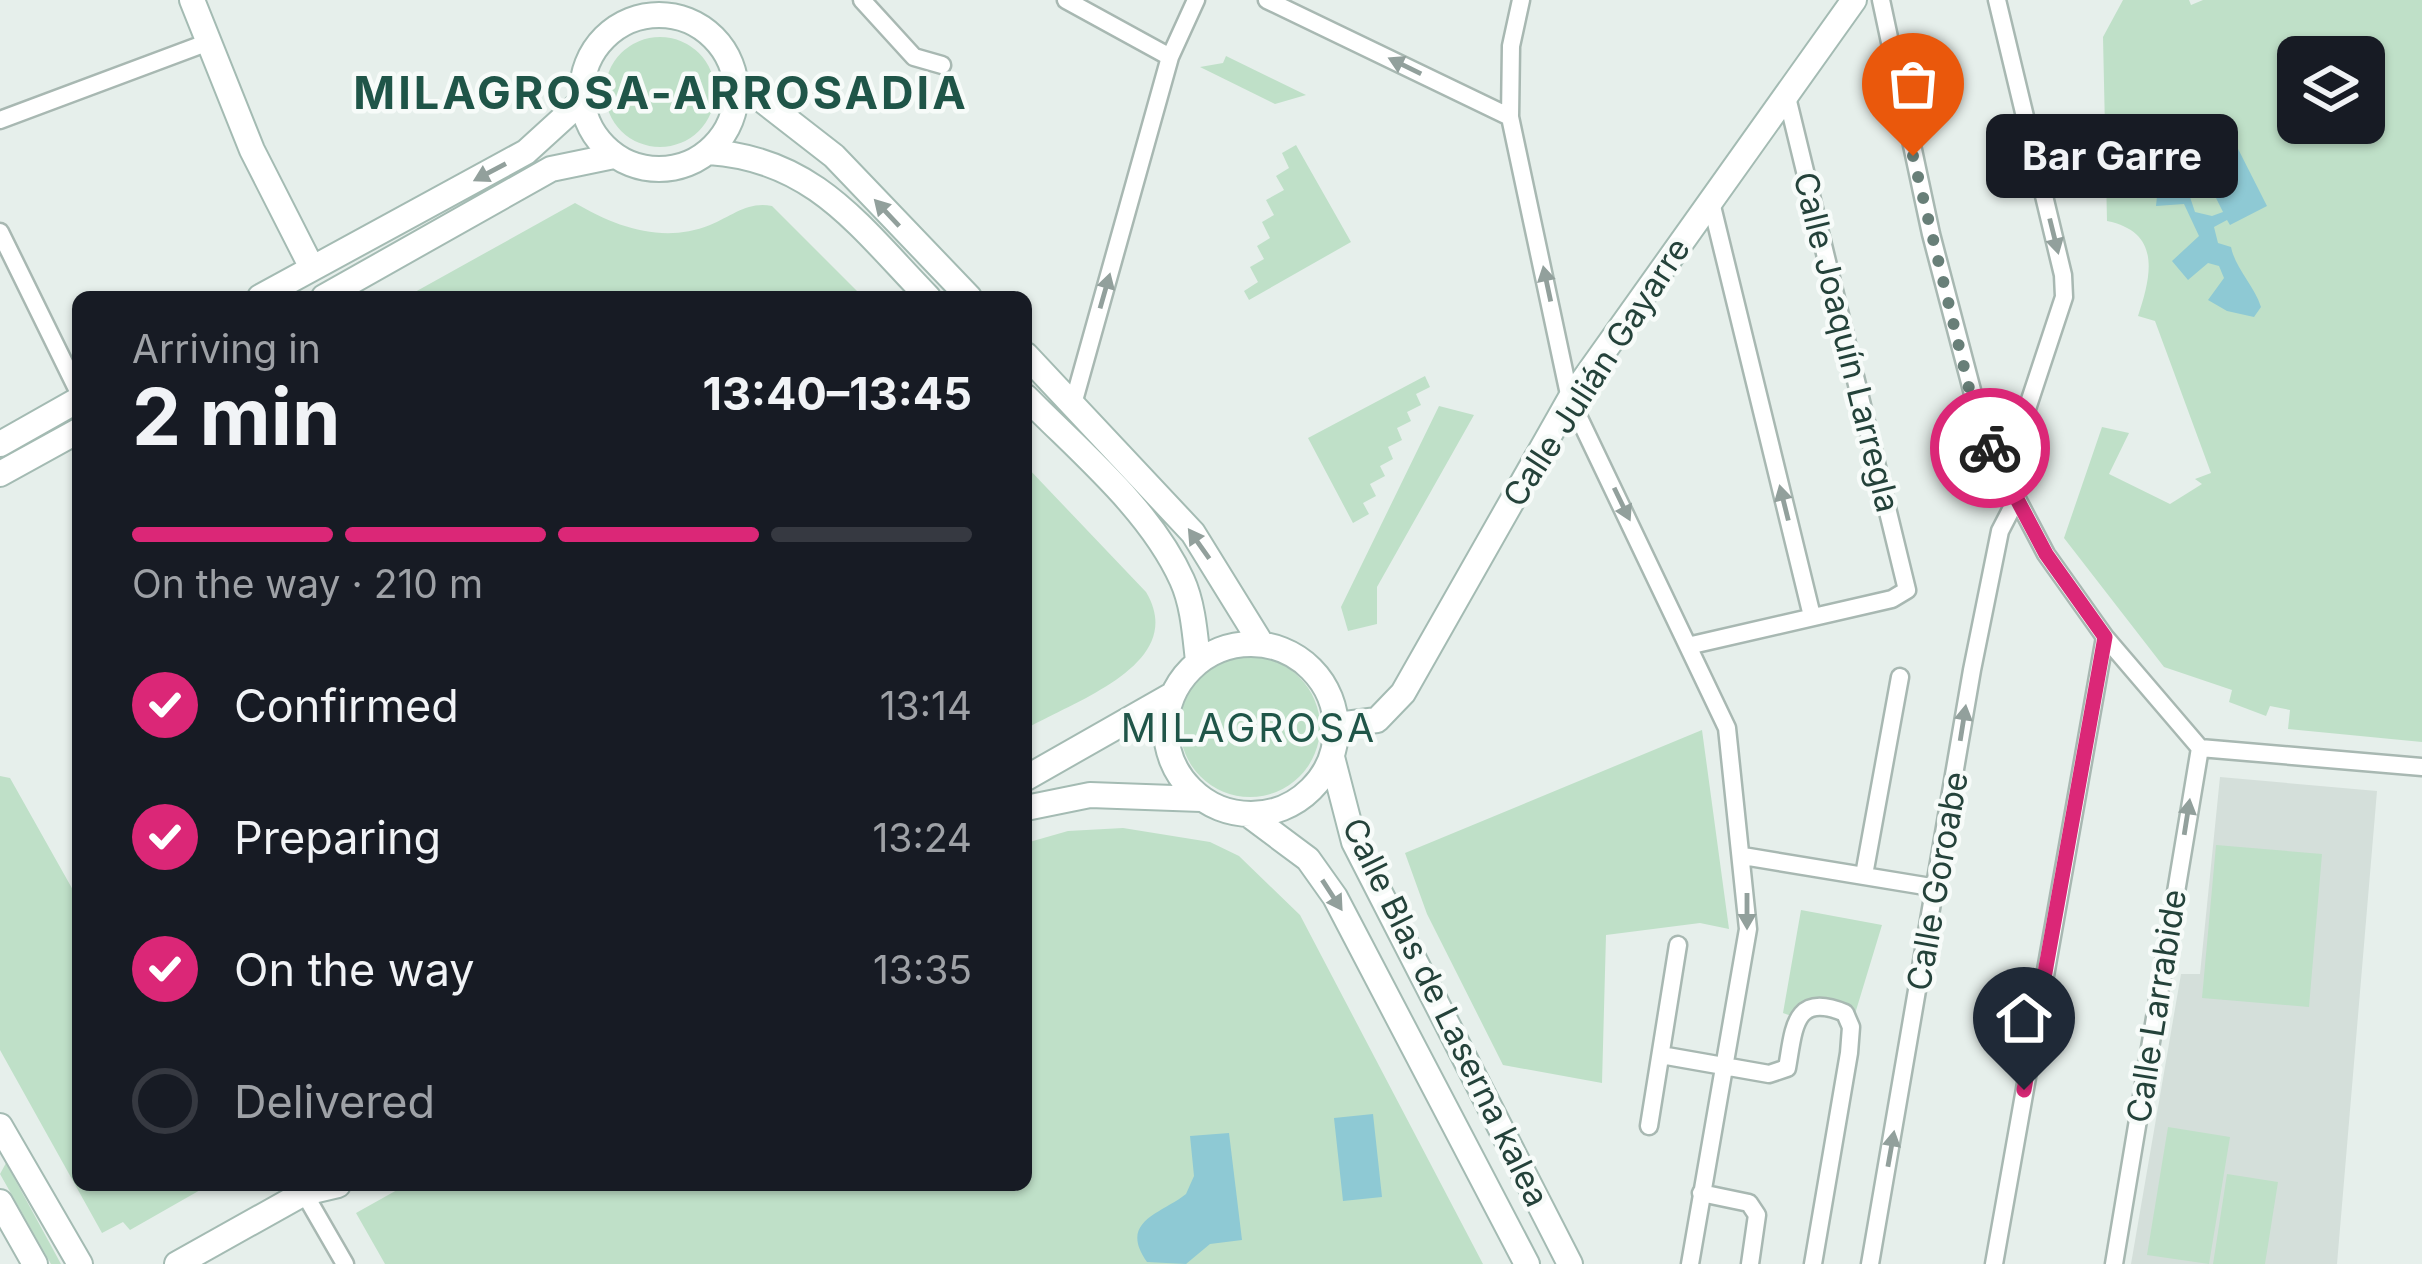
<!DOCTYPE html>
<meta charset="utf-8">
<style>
:root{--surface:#171b24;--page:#242831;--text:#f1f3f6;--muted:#9ea1a6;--line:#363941;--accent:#db2777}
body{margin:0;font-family:Inter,sans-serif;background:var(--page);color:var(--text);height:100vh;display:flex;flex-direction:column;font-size:45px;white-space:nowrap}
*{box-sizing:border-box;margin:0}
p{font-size:39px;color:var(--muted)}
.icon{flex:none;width:66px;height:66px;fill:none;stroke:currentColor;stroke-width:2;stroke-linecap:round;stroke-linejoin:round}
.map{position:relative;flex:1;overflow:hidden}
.details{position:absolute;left:72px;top:291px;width:960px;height:900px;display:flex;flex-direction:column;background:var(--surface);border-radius:18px;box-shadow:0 3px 9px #0004}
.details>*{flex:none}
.buttons{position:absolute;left:2277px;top:36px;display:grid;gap:24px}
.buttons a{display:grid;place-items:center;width:108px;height:108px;border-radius:18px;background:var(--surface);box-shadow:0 3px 9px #0004;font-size:60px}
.pin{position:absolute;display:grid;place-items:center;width:102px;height:102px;color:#fff;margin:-123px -51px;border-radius:50% 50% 50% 0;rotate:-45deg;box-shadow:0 0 12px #0007}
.pin .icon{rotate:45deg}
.courier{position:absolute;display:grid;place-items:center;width:120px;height:120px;margin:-60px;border:9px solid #db2777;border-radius:50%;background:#fff;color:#222;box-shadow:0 3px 15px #0007}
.bubble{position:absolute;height:84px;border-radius:18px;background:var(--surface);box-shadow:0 3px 9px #0004;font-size:39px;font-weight:700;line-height:84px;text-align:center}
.overview em{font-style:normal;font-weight:700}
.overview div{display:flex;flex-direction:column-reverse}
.overview{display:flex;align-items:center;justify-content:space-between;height:204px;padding:0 60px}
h1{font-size:78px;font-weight:700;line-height:90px}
.bar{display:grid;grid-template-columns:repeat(4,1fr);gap:18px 12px;align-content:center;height:144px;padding:0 60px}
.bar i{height:15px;border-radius:9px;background:var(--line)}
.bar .current{background:var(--accent)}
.bar p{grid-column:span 4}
ol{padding:0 60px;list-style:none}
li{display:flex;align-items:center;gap:36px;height:132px}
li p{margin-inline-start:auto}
li .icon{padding:12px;border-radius:50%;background:var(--accent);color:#fff;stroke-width:4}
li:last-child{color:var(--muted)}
li i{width:66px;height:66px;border:6px solid var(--line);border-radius:50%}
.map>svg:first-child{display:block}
</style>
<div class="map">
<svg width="2422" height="1264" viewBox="0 0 2422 1264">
<rect width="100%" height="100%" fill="#e6efeb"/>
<path fill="#d4dfda" d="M 2220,777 L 2377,791 L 2337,1264 L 2131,1264 L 2181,974 L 2200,974 Z"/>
<path fill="#bfe0c8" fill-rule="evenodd" d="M 2123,0 L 2189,0 L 2191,5 L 2203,0 L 2422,0 L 2422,742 L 2288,729 L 2290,710 L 2270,706 L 2266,716 L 2229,702 L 2232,690 L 2164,667 L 2064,538 L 2102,427 L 2129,433 L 2109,474 L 2170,504 L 2202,484 L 2195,479 L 2211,473 L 2155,321 L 2138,316 C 2152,274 2161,232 2107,221 L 2103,37 ZM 2298,57 L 2364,57 L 2364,123 L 2298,123 Z
M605 92a55 55 0 1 1 110 0a55 55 0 1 1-110 0Z
M 1226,56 L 1306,95 L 1275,104 L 1200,67 L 1223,63 Z
M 1296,145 L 1351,242 L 1249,300 L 1244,291 L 1258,282 L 1250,267 L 1264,259 L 1257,246 L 1270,238 L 1262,222 L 1274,215 L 1266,200 L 1284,190 L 1276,176 L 1289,168 L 1282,153 Z
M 575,203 C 616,227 663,244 710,225 C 732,216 748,201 772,206 L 863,297 L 406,297 Z
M 1425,376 L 1430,387 L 1416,394 L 1421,405 L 1407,412 L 1411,421 L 1397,428 L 1402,440 L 1388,447 L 1393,459 L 1380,466 L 1385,476 L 1370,484 L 1376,496 L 1363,503 L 1369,514 L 1353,523 L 1308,438 Z
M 1439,406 L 1474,415 L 1377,587 L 1377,624 L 1348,631 L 1341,607 Z
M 1026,466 L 1146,592 C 1189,664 1074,701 1026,729 Z
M1180 727a70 70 0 1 1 140 0a70 70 0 1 1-140 0Z
M 1702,730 L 1729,929 L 1700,923 L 1606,935 L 1602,1083 L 1503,1065 L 1427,914 L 1405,853 Z
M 0,776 L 10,778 L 78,899 L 78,1185 L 209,1185 L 130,1230 L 123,1222 L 102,1233 L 0,1050 Z
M 1123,828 L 1210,842 L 1239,856 L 1300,915 L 1483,1264 L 385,1264 L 356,1213 L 406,1185 L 1026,1185 L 1026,843 L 1068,831 Z
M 2216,845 L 2322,854 L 2309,1007 L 2202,998 Z
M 1801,910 L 1882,925 L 1851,1027 L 1828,1006 L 1797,1018 L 1783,1013 Z
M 2168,1127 L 2230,1137 L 2209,1264 L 2147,1255 Z
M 6,1163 L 61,1264 L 51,1264 L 0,1174 Z
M 2227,1174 L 2278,1182 L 2265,1264 L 2213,1264 Z"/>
<path fill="#8ec9d4" d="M 2178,120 L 2184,135 L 2175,140 L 2182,166 L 2187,165 L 2199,193 L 2190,197 L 2195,212 L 2212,216 L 2223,212 L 2193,152 L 2230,133 L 2267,206 L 2230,225 L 2227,220 L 2214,227 L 2218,243 L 2231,247 C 2235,268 2254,285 2261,307 L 2254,317 L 2227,311 L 2208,300 L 2224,278 L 2219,266 L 2208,263 L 2188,280 L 2172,261 L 2199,236 L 2184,204 L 2156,206 L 2160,166 L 2155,165 Z
M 1373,1114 L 1382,1197 L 1343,1201 L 1334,1118 Z
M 1229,1133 L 1242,1240 L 1210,1244 L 1186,1264 L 1147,1262 C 1118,1221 1161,1214 1186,1194 L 1194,1176 L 1190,1136 Z"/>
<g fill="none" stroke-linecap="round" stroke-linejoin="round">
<g stroke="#a8b8b2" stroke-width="21">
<path id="street" d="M 862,0 L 914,57 L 942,65
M 1066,0 L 1170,57
M 1267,0 L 1510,117
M 1521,0 L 1511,46 L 1510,117 L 1570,399 L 1727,728 L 1748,929 L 1690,1264
M 1881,0 L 1931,234 L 1984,436 L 2046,554 L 2105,637 L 2200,748 L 2422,767
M 0,120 L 206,43
M 1710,198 L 1812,616
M 0,232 L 78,391
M 1073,404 L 1170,57 L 1196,0
M 1984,436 L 2023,421 L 2064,297 L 2063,275 L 1997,0
M 1692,645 L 1892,599 L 1907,590 L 1786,93
M 1743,856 L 1937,888
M 1864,875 L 1900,677
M 1661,1055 L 1769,1074 L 1787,1068 C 1794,1030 1793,991 1845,1013 L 1851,1027 L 1849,1053 L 1813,1264
M 1649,1126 L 1678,945
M 300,1186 L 345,1264
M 1701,1193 L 1749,1203 L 1757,1215 L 1750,1264
M 1870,1264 L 1972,670 L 2000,531 L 2015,502
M 1994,1264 L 2105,637
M 2114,1264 L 2200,748"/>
</g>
<g stroke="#a4bbb3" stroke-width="28">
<path id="secondary" d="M 192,0 L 252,150 L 312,268
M582 92a77 77 0 1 1 154 0a77 77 0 1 1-154 0Z
M 735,79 L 834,156 L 969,297
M 709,152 C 814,159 859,226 928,297
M 260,297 L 526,152 L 582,101
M 324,297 L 551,169 L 614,156
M 1026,355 L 1193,533 L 1261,643
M 1026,397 C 1079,451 1150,509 1182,580 C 1193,604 1195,634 1198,661
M 0,444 L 78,400
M 0,474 L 78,431
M1166 729a85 85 0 1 1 170 0a85 85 0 1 1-170 0Z
M 1337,725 L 1377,720 L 1403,693 L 1570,399 L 1854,0
M 1332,757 L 1354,842 L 1570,1264
M 1026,778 L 1172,695
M 1026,808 L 1090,795 L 1201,799
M 1249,815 L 1308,859 L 1335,897 L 1527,1264
M 0,1126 L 80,1264
M 0,1202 L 35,1264
M 177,1264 L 304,1193 L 338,1185"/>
</g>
<use href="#street" stroke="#fff" stroke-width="16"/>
<use href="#secondary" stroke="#fff" stroke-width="24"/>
</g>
<defs><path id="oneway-solid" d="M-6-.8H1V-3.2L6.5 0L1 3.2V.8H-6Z" transform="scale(3)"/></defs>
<g fill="#92a09c">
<use href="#oneway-solid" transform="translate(1405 66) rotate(-154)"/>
<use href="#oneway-solid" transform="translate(490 172) rotate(152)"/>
<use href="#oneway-solid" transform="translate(887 213) rotate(-133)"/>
<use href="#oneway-solid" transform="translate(2054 236) rotate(76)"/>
<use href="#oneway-solid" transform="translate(1547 284) rotate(-102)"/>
<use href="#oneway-solid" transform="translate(1105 291) rotate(-74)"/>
<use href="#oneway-solid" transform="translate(1784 503) rotate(-104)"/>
<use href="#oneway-solid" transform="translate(1622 504) rotate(64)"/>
<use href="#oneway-solid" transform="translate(1199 544) rotate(-125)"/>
<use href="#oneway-solid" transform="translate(1963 723) rotate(-81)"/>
<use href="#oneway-solid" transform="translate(2187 817) rotate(-81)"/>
<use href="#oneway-solid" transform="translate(1332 895) rotate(57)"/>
<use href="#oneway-solid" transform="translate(1747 911) rotate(90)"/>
<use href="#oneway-solid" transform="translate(1891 1149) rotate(-80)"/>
</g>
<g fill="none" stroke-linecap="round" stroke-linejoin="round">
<path stroke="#687f78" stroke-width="12" stroke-dasharray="0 21.6" d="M 1913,156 L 1975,413 L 1990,448"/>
<path stroke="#db2777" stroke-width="15" d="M 1990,448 L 2046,554 L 2105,637 L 2024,1090"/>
</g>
<g text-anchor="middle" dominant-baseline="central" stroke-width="9" stroke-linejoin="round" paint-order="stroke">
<g font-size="33" fill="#24423a" stroke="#f7fbf9">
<text transform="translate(1847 342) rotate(76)">Calle Joaquín Larregla</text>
<text transform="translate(1596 372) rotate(-57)">Calle Julián Gayarre</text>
<text transform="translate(1937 881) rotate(-80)">Calle Goroabe</text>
<text transform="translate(2156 1006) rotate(-81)">Calle Larrabide</text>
<text transform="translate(1446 1012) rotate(64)">Calle Blas de Laserna kalea</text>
</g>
<g font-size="39" letter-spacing="3" fill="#1f5548" stroke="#f7fbf9">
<text x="1249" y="727">MILAGROSA</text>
</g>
<g font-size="45" font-weight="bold" letter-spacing="3" fill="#1f5548" stroke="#f7fbf9">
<text x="661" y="92">MILAGROSA-ARROSADIA</text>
</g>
</g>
</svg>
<div class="buttons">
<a><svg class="icon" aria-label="layers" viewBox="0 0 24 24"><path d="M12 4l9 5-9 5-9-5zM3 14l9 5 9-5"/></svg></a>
</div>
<div class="pin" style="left:1913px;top:156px;background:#ea580c"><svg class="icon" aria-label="bag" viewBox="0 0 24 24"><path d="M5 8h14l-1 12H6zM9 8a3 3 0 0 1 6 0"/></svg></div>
<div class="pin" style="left:2024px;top:1090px;background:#1f2937"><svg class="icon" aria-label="home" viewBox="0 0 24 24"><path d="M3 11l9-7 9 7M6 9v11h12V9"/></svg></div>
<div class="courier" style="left:1990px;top:448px"><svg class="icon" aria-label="bike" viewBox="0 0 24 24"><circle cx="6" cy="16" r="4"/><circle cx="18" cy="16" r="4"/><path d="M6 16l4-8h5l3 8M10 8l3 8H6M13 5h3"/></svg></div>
<div class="bubble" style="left:1986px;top:114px;width:252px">Bar Garre</div>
<section class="details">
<div class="overview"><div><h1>2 min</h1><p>Arriving in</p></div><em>13:40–13:45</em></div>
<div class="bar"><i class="current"></i><i class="current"></i><i class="current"></i><i></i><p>On the way · 210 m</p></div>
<ol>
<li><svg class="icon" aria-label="check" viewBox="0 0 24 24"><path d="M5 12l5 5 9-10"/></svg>Confirmed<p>13:14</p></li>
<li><svg class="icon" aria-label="check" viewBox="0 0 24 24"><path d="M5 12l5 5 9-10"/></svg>Preparing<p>13:24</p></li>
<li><svg class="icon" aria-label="check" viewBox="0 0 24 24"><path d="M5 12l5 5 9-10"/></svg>On the way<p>13:35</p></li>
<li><i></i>Delivered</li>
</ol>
</section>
</div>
